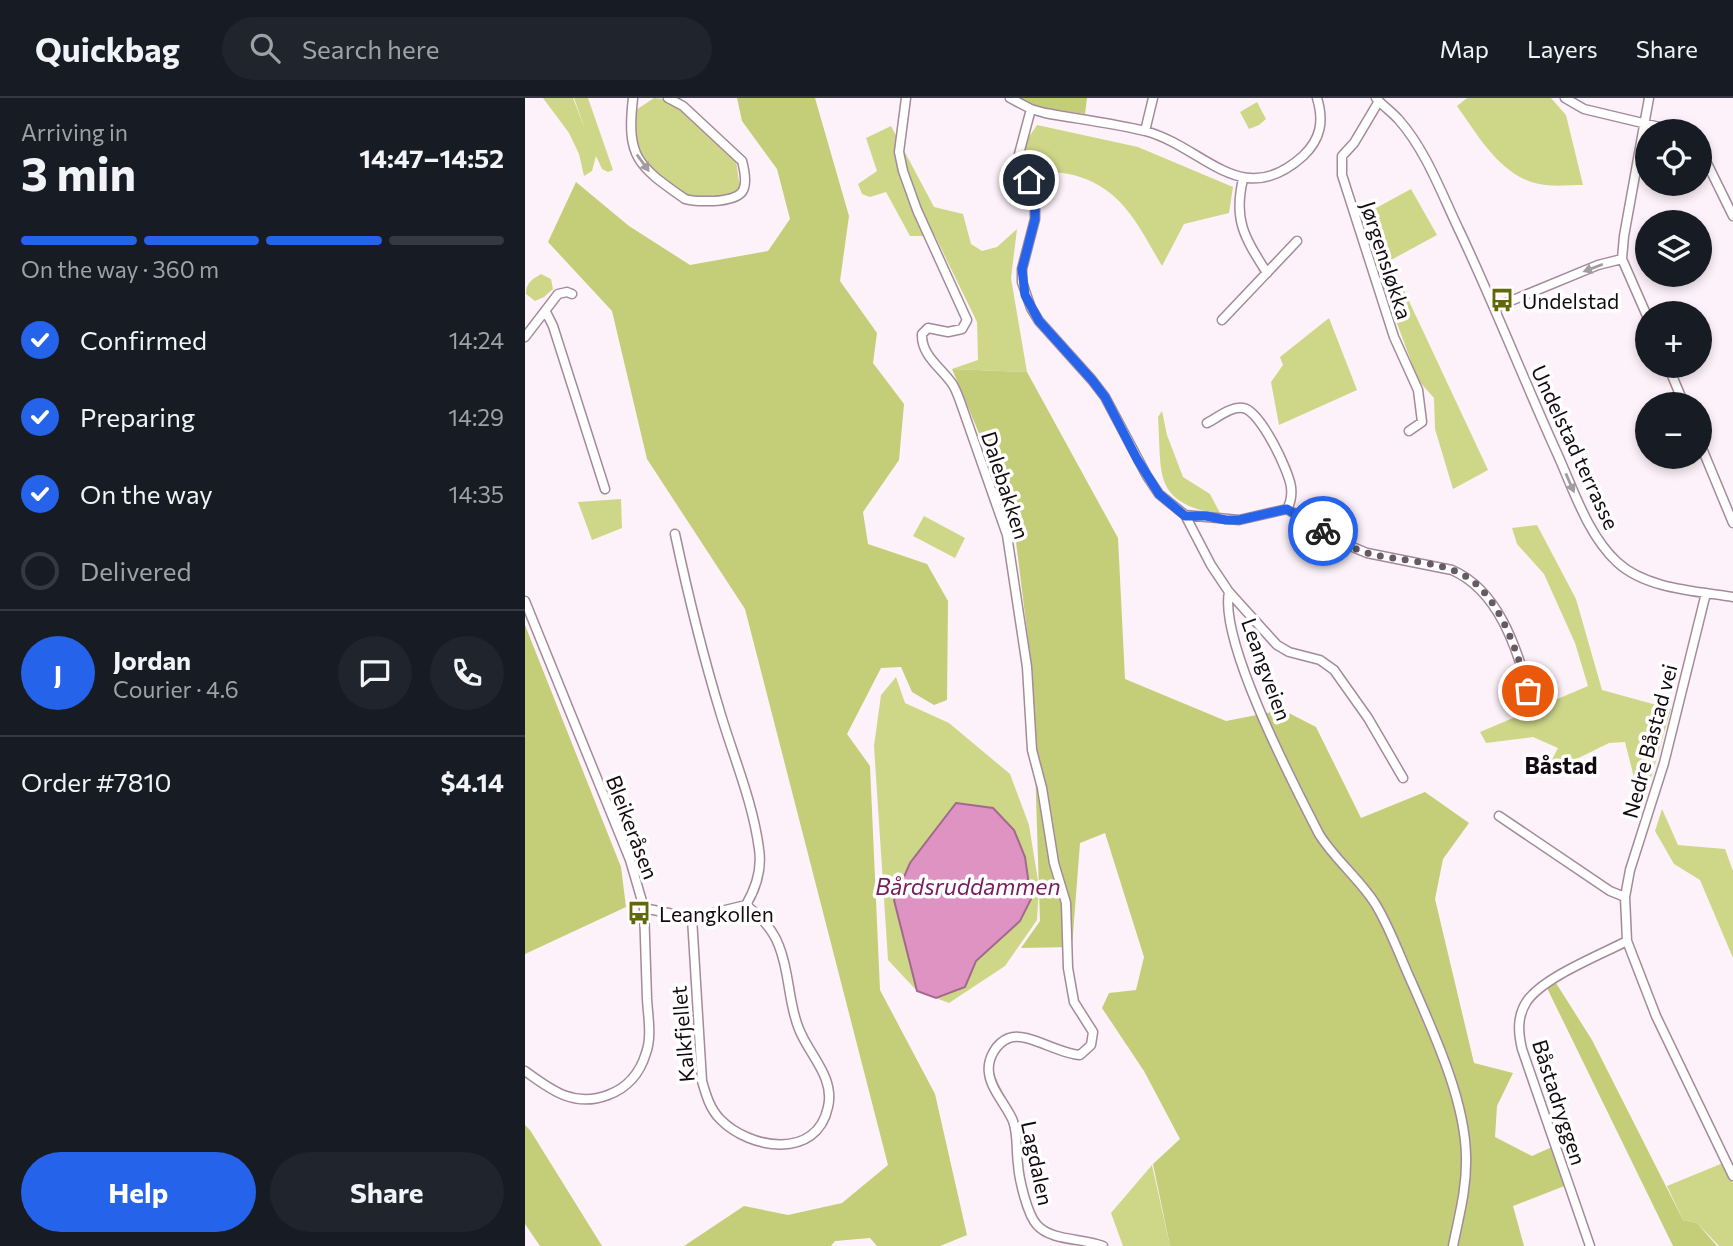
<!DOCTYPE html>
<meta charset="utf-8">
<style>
:root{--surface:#171b24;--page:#20242c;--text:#f1f3f6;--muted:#9ea1a6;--line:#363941;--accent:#2563eb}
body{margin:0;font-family:Commissioner,sans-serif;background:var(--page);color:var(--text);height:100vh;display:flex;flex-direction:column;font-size:26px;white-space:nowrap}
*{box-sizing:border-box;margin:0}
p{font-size:23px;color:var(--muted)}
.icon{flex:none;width:38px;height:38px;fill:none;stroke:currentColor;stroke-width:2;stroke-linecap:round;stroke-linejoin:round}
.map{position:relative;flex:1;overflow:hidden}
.sheet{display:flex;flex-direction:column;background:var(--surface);width:525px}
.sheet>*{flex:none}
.controls{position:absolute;left:1110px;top:21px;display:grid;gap:14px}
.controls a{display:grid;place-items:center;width:77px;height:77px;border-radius:50%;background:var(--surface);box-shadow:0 4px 10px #0003;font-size:35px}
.pin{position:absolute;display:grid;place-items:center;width:60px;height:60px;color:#fff;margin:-30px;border:4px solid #fff;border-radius:50%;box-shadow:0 2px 7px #0007}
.courier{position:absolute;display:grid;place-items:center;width:70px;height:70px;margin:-35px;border:5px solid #2563eb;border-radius:50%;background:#fff;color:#222;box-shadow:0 2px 9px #0007}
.head em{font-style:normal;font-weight:700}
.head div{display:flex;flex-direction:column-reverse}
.head{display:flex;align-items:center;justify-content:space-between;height:119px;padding:0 21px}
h1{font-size:46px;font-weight:700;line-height:52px}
.bar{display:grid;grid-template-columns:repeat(4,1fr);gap:10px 7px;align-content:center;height:84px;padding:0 21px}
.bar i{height:9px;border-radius:5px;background:var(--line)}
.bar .current{background:var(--accent)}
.bar p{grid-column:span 4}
.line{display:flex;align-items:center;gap:18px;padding:0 21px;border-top:2px solid var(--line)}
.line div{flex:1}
.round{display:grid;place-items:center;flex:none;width:74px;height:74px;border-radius:37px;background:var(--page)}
ol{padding:0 21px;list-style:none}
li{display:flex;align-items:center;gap:21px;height:77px}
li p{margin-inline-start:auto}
li .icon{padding:7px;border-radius:50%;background:var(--accent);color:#fff;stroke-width:4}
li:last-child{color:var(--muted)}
li i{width:38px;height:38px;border:4px solid var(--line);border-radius:50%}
.primary-button{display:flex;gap:14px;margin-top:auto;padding:14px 21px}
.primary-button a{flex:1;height:80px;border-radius:42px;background:var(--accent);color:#fff;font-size:28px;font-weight:700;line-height:80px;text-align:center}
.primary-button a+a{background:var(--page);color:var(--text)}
header{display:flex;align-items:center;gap:42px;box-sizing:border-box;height:98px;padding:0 35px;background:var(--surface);border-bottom:2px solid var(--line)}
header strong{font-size:33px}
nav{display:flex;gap:38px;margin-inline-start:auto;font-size:24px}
.search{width:490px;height:63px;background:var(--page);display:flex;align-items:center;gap:18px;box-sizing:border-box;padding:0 24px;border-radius:38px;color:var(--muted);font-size:26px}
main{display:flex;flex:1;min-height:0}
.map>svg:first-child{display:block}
</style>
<header>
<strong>Quickbag</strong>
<div class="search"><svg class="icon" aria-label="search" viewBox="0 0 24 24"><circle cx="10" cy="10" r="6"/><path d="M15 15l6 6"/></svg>Search here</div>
<nav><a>Map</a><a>Layers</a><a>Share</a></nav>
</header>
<main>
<section class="sheet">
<div class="head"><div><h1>3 min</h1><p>Arriving in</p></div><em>14:47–14:52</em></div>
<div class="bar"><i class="current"></i><i class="current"></i><i class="current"></i><i></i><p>On the way · 360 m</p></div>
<ol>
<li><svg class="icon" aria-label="check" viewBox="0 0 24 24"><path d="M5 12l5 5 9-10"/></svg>Confirmed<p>14:24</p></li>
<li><svg class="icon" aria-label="check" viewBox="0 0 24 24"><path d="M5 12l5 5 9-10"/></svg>Preparing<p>14:29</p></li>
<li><svg class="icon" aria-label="check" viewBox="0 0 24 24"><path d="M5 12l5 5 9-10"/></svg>On the way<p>14:35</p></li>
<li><i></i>Delivered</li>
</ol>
<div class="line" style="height:126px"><b class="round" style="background:var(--accent);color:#fff">J</b><div><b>Jordan</b><p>Courier · 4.6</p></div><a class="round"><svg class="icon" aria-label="chat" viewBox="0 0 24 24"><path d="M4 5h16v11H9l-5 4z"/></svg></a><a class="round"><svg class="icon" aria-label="phone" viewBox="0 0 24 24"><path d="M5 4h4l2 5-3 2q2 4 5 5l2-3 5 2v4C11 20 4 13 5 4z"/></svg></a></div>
<div class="line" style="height:91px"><div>Order #7810</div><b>$4.14</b></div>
<div class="primary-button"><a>Help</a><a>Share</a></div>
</section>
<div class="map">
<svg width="1208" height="1148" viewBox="0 0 1208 1148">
<rect width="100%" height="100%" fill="#fdf2f9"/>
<path fill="#ced788" d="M 18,0 L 48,0 L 60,31 L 49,0 L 63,0 L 88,72 L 83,74 L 77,71 L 71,58 L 67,73 L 59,78 L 54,56 L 44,35 Z
M 129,0 L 138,1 L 154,10 L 211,63 L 215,90 L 210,97 L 173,99 L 164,98 C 130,78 103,53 111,12 Z
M 942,0 L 1026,0 L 1041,17 L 1058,87 C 1044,87 1028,89 1014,86 C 975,78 953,37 932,8 Z
M 732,4 L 741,21 L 734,27 L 724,31 L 715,14 Z
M 512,27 L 613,49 L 708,89 L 704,115 L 659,126 L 637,168 C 615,131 599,93 555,79 C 541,74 522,74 507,72 L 499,46 Z
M 366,28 L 409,109 L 438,116 L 446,146 L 457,153 L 472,149 L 492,131 L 486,180 L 502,274 L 427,271 L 453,262 L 452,224 L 410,138 L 385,138 L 361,94 L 345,99 L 337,96 L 333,86 L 352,73 L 341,40 Z
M 886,91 L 912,137 L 866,162 L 840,116 Z
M 869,171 L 963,372 L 928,391 L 910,331 L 909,300 L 893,282 L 854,177 Z
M 16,176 L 26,181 L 28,191 L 19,199 L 10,203 L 1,196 C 1,185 6,182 16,176 Z
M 804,220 L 832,292 L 754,327 L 746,284 L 758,267 L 755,259 Z
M 637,313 L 642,337 L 658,379 L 685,396 L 696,417 C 627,404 637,378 633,319 Z
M 96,401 L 97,430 L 67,442 L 53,404 Z
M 399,418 L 440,440 L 430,460 L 388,438 Z
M 1012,427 L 1051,501 L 1077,592 L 1146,611 L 1117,711 L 1100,644 L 1084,645 L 1019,677 L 1033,650 L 1008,639 L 961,645 L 955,634 L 1063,588 L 1050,545 L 1019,476 L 992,446 L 987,430 Z
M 371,579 L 380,605 L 424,625 L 485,676 L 504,727 L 514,789 L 512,822 L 480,868 L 424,905 L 392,893 L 363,862 L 349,648 L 356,597 Z
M 1137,711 L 1153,747 L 1200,751 L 1208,773 L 1208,860 L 1175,782 L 1149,766 L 1130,733 Z
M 1198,1065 L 1208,1085 L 1208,1148 L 1194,1148 L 1172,1125 L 1158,1122 L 1142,1088 Z
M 627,1067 L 645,1148 L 598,1148 L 586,1115 Z"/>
<path fill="#c4cd78" d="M 212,0 L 290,0 L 324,118 L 315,183 L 352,235 L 348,265 L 379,306 L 374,362 L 338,414 L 343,446 L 402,466 L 423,503 L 422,602 L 409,607 L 387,594 L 376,569 L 356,570 L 322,636 L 345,668 L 355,892 L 410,996 L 442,1137 L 415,1148 L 352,1148 L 345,1140 L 310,1143 L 306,1148 L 159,1148 L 219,1108 L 263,1117 L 317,1105 L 363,1067 L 220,511 L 122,361 L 87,213 L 23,144 L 51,84 L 104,128 L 165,167 L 243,153 L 265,121 L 252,71 L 217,23 Z
M 492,0 L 562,0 L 560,16 L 500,7 Z
M 427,271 L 502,274 L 593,440 L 600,581 L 701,623 L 758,612 L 791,629 L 836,720 L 900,694 L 944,725 L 918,761 L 910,801 L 949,965 L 988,975 L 972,1008 L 970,1039 L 1007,1058 L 1027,1049 L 1042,1087 L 988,1108 L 999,1148 L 645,1148 L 628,1066 L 655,1041 L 619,973 L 577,910 L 584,895 L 611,892 L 619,859 L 580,735 L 555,745 L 547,849 L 496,850 L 515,823 L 507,573 L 490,436 L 461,352 Z
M 0,527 L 96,769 L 101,809 L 0,856 Z
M 1031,885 L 1067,942 L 1158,1122 L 1172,1125 L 1192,1148 L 1148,1148 L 1022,890 Z
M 0,1027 L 5,1032 L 77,1148 L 15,1148 L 0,1126 Z"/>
<path fill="#de93c3" stroke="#a16a8d" stroke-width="2" d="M 431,705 L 468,710 L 489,732 L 500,759 L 506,801 L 495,823 L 451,863 L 440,889 L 411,900 L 392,893 L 369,802 L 385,765 Z"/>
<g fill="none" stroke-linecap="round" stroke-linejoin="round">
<g stroke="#a48a9a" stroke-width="11">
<path id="street" d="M 108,0 C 101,60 113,68 160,101 C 170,104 179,103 189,103 C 219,101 225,93 217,63 L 158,8 L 143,0
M 381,0 L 374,54 L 378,73 L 392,112 L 442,222 L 437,231 L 423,234 L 403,230 L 397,236 C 396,258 417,270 428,287 C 431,292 433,298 435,303 L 482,437 L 502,569 L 507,652 L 517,690 L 529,765 L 541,805 L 543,870 L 549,904 L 568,934 L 566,947 L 555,957 C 533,956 501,933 484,940 C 471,945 462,961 464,975 C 466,992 482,1008 488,1023 C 493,1037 491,1052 493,1066 C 494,1081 502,1116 512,1127 C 526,1143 558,1140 578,1148
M 485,0 L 506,11 L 520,15 C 553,21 587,25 620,33 C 680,49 716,114 778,58 C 796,41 799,23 792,0
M 851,0 C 858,8 867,14 874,22 C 902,54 917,97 935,134 C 969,206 998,280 1031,353 C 1048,390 1062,436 1092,464 C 1121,491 1171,493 1208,499
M 1040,0 L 1059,11 L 1151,33
M 854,3 L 829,45 L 817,58 L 817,77 L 869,239 L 893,292 L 897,324 L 884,333
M 506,11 L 494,56 L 510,105 L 510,121 L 497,171 L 497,184 L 506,210 L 514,223 L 567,282 L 580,299 L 622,378 L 634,396 L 660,417 L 686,467 L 704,494 L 752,547 L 764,554 L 795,562 L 809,572 L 843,620 L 878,680
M 620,33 L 628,0
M 1174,49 L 1208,118
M 718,81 C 708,123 720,140 742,175
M 1097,161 L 1099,138 L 1124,0
M 971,209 L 1073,167 L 1097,161 L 1122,218
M 21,214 L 28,228 L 80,391
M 697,222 L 772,143
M 0,239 L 33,196 L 42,194 L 47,196
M 1143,268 L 1159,306
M 682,325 C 692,320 706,308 718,310 C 735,312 764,373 766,389 C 767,397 766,404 762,411
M 1174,343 L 1208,425
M 660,417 L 714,422 L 762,411 L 818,445 L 842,455 L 927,472 C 979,495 994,561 1009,610
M 150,436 C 163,497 178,558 196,617 C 209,660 228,705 234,751 C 237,770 231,790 221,807
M 704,494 C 694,544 769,687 794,736 C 810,762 835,781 851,807 C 866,832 875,859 887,885 C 909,936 940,1002 941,1058 C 942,1090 934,1118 928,1148
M 1181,495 L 1139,665 L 1105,772 L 1100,799 L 1102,843 L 1131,918 L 1208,1078
M 0,503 L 105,762 L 119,810 C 120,840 121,871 122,901 C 123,918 127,939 121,955 C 115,975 102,990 83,997 C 49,1010 26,992 0,973
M 974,718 L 1085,793 L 1100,799
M 119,810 L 167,820 L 221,807 C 235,818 248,831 254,848 C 265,875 263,905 274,931 C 284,957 310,979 303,1009 C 292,1062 225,1052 195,1021 C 185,1011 181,997 177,983 L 167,820
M 1065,1148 L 997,951 C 993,934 992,918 1002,903 C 1019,879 1075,857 1102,843"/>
</g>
<use href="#street" stroke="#fff" stroke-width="8"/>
</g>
<defs><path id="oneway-solid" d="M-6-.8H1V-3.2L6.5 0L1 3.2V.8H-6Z" transform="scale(1.75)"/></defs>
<g fill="#a19d9f">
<use href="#oneway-solid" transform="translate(118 65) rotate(54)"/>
<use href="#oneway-solid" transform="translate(1068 170) rotate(159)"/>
<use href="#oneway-solid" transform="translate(1045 385) rotate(66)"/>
</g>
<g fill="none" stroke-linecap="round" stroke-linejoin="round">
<path stroke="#655b61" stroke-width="7" stroke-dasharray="0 12.6" d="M 798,433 C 813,442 829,452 846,456 C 874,463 916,463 940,478 C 975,498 993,556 1003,593"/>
<path stroke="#2563eb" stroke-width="9" d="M 504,82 L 510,105 L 510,121 L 497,171 L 500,197 L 514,223 L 567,282 L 580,299 L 612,361 L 634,396 L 660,418 L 681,418 L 701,422 L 714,422 L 762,411 L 798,433"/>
</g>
<defs>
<g id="bus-bare" transform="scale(1.89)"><path d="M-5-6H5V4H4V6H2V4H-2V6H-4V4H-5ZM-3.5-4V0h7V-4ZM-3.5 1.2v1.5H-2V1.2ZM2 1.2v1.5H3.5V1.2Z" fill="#626707" stroke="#fff" stroke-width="2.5" paint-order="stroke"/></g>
</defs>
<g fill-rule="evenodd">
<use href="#bus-bare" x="977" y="202"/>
<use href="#bus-bare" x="114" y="815"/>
</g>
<g text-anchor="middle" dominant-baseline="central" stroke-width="7" stroke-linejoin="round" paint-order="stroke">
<g font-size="21" fill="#130a0f" stroke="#fff">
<text transform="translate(862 162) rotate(72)">Jørgensløkka</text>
<text transform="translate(1051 349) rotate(65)">Undelstad terrasse</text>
<text transform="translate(481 387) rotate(72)">Dalebakken</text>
<text transform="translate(742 571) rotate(70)">Leangveien</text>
<text transform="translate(1124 643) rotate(-75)">Nedre Båstad vei</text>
<text transform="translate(108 729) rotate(69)">Bleikeråsen</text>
<text transform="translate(157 936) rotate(-95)">Kalkfjellet</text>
<text transform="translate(1035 1004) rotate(72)">Båstadryggen</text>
<text transform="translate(513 1065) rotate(78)">Lagdalen</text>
</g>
<g font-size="21" fill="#130a0f" stroke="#fff" text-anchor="start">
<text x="997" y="202">Undelstad</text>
<text x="134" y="815">Leangkollen</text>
</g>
<g font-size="23" font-weight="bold" fill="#130a0f" stroke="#fff">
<text x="1036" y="667">Båstad</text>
</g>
<g font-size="23" font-style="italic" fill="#761e5d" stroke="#fff">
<text x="443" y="788">Bårdsruddammen</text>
</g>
</g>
</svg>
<div class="controls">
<a><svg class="icon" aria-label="locate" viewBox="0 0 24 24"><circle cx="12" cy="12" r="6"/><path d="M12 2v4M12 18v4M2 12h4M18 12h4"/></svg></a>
<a><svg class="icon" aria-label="layers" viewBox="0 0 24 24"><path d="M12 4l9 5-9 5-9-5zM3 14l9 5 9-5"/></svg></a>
<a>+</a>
<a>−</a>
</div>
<div class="pin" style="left:1003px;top:593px;background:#ea580c"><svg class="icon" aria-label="bag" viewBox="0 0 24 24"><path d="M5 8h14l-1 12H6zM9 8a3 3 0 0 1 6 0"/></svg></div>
<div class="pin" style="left:504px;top:82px;background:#1f2937"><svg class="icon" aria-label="home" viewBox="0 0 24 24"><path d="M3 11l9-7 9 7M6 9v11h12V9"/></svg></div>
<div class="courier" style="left:798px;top:433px"><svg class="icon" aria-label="bike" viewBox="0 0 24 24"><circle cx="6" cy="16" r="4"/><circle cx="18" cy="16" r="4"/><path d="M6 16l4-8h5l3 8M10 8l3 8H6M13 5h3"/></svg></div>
</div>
</main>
